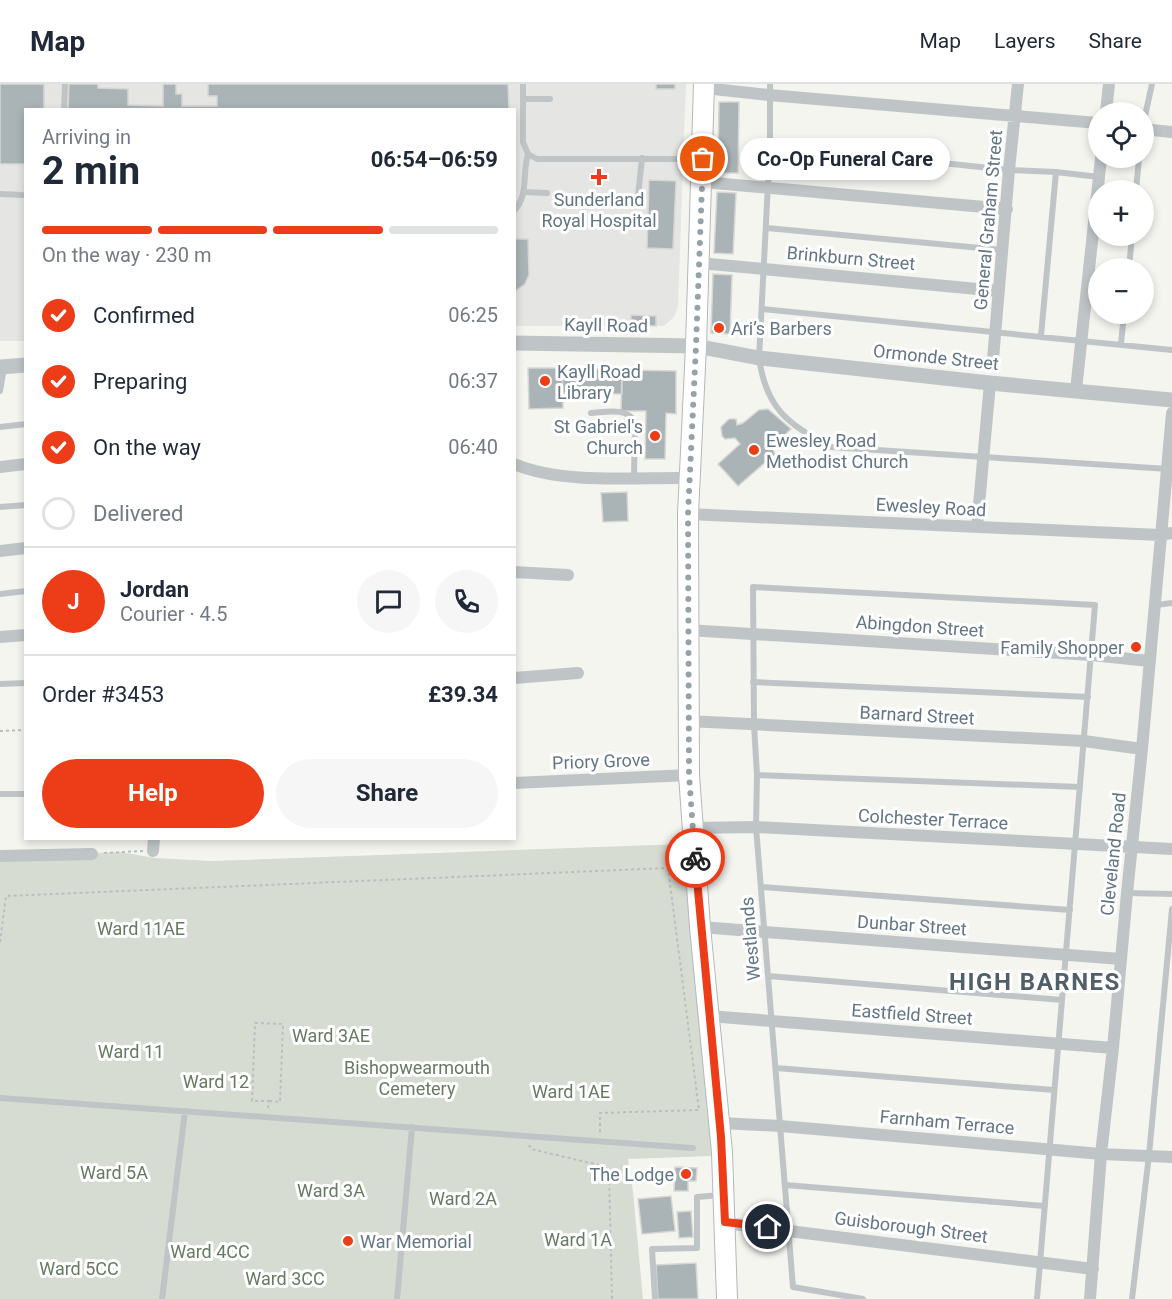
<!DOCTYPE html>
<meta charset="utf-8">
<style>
:root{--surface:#fff;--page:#f6f6f7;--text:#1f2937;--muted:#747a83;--line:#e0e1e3;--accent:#ed3c18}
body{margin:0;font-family:Roboto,sans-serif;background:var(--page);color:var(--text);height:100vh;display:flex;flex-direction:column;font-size:22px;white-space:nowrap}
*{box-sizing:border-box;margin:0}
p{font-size:20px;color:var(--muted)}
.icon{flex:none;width:33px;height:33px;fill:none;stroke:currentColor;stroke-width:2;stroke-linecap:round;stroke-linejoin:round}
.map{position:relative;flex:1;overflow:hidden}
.drawer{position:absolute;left:24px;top:24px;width:492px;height:732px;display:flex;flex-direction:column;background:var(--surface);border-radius:0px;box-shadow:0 3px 9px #0003}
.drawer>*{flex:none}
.fabs{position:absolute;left:1088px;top:18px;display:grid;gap:12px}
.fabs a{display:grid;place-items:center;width:66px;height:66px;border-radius:50%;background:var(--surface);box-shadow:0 3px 9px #0003;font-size:30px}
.pin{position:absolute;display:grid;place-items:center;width:51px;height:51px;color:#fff;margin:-26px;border:3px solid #fff;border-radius:50%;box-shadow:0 2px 6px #0007}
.courier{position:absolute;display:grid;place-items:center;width:60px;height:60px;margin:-30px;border:4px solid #ed3c18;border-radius:50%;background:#fff;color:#222;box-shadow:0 2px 8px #0007}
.bubble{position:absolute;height:42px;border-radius:21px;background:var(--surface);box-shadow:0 3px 9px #0003;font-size:20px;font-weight:700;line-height:42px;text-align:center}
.headline em{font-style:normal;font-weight:700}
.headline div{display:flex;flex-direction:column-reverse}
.headline{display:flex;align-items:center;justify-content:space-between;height:102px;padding:0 18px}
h1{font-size:39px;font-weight:700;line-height:45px}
.bar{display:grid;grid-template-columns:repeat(4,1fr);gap:9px 6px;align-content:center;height:72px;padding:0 18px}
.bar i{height:8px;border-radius:4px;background:var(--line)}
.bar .on{background:var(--accent)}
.bar p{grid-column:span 4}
.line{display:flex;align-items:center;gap:15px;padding:0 18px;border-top:2px solid var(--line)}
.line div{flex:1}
.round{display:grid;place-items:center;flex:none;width:63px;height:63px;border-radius:32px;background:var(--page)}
ol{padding:0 18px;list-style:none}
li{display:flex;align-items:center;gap:18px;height:66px}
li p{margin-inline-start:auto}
li .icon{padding:6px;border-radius:50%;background:var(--accent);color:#fff;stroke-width:4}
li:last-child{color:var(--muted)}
li i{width:33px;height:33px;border:3px solid var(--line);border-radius:50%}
.action{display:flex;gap:12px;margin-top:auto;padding:12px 18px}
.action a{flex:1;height:69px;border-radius:36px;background:var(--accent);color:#fff;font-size:24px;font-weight:700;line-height:69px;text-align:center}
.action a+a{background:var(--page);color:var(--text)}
header{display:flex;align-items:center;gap:36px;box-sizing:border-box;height:84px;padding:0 30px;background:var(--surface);border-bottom:2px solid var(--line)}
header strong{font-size:28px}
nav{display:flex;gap:33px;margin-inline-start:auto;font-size:21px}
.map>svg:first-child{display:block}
</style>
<header>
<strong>Map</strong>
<nav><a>Map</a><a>Layers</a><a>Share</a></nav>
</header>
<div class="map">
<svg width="1172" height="1215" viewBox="0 0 1172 1215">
<rect width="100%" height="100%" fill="#f5f5f0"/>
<path fill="#e5e6e4" d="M 0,0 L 686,0 L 678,222 L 674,233 L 664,242 L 515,242 L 514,26 L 26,26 L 25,257 L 0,257 Z"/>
<path fill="#d6dcd1" d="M 683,760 L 712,1072 L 628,1075 L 633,1108 L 643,1215 L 0,1215 L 0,772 L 120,768 L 155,774 L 212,777 Z"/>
<path fill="#aab4b7" stroke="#d6d6d3" stroke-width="1.5" d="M 0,0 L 44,0 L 44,26 L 26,26 L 26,80 L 0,80 Z
M 69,0 L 98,0 L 98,4 L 128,5 L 128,21 L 163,22 L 163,0 L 176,0 L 176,10 L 182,10 L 182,22 L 217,22 L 217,12 L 208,12 L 208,0 L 508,0 L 509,26 L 68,26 Z
M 656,0 L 675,0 L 675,5 L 656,5 Z
M 719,18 L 739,18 L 738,89 L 718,89 Z
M 649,96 L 676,97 L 673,165 L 647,164 Z
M 717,108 L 736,109 L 733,170 L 714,169 Z
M 514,155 L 528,155 L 529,191 L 525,200 L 514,208 Z
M 713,190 L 732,191 L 730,250 L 711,249 Z
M 631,231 L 656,232 L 656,242 L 631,241 Z
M 528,284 L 562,284 L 563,324 L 529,325 Z
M 562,284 L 622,286 L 622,310 L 563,309 Z
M 622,286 L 676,287 L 676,330 L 666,329 L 665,375 L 645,375 L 646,327 L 621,327 Z
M 768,325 L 791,345 L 772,363 L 775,370 L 738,402 L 718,380 L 740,360 L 735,354 L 725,355 L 722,352 L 721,343 L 729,335 L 736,335 L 737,341 L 743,339 L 759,326 Z
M 627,408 L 628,437 L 603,438 L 601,409 Z
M 675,1083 L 697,1084 L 696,1097 L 688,1097 L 688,1107 L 674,1107 Z
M 671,1112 L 675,1147 L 642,1150 L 638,1115 Z
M 691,1127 L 693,1153 L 679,1154 L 677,1128 Z
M 696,1179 L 698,1215 L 658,1215 L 656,1181 Z"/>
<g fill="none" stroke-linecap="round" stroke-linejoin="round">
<g stroke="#b3b8bb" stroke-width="22">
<path id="primary" d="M 704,0 L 696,262 L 688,430 L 689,691 L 700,843 L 722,1068 L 727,1215"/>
</g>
<path stroke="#bbbec0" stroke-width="2" stroke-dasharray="3 3" stroke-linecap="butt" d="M 0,647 L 26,646
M 104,769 L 143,767
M 0,858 L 6,812 L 668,784 L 699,1026 L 600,1029 L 600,1048
M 268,1024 L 269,1017 L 252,1017 L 255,939 L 283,940 L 280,1018 L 269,1017
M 529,1061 L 531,1065 L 599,1081 L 609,1089 L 612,1215"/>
<path stroke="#bfc5c7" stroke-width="6" d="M 523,0 L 523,58 L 528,70 L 537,75 L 698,75
M 770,0 L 770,61 L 759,274 C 766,324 788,341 831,363 L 1168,385
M 523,15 L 550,15
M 64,26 L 65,0
M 1143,41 L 1152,0
M 770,61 L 1009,86 L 1056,88 L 1099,93
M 1136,106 L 1139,74
M 524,108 L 547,109
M 0,110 L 22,111
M 638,112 L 642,74
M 514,127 C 529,112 522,89 528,70
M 767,144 L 1002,166
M 1129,184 L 1132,152
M 762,225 L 1172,266
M 1041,252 L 1056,88
M 1121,260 L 1124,230
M 0,307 L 4,284
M 591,329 C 606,328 627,323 635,338 L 634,393
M 0,343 L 26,340
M 0,423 L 26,421
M 0,510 L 26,507
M 1156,521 L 1172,519
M 753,598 L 1088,613
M 0,600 L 26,599
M 757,691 L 1080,703
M 0,710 L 26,710
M 761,803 L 1070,826
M 1127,809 L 1172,810
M 768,892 L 1062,916
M 776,984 L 1054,1006
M 0,1014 L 693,1064
M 785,1101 L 1045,1122
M 162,1215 L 185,1027
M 397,1215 L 412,1043
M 655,1215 L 652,1165 L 697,1164 L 697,1113 L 721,1111
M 863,1215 L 793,1203 L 756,743 L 757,691 L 754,641 L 753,503 L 1095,521 L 1037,1215
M 1132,1215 L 1149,1071 L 1172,825"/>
<path stroke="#bfc5c7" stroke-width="12" d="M 704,4 L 769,11 L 1098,39
M 1106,28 L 1109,0
M 1143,45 L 1172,48
M 702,98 L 1007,125
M 699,179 L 999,207
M 993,275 L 1009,86 L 1018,0
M 1076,306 L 1101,74
M 514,380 C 565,401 635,393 690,394
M 0,383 L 26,380
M 688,430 L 1160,451 L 1172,449
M 977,443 L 990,299
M 0,467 L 26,464
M 514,488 L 568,491
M 688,546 L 1091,571 L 1150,577
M 0,553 L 26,551
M 514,594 L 578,589
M 688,637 L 1084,657 L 1142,665
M 514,699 L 689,691
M 693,744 L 756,743 L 1172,765
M 153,767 L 154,754
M 0,772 L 92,770
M 700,843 L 1121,875
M 709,932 L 1113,964
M 720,1039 L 780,1042 L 1101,1070 L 1172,1073
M 725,1139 L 1093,1185
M 1090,1215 L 1101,1070 L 1113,964 L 1127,809 L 1142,665 L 1172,329"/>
<path stroke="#bfc5c7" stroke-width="15" d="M 514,259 L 696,262 L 759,274 L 990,299 L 1172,316
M 0,283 L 26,281"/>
<use href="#primary" stroke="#fff" stroke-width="20"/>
</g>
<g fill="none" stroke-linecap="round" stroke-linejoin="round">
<path stroke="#95a3a9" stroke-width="6" stroke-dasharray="0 10.8" d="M 695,774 L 689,691 L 688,430 L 696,262 L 703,75"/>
<path stroke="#ed3c18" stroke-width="8" d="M 695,774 L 721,1053 L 725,1138 L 768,1143"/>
</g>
<g fill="#ed3c18" stroke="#fff" stroke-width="2">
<path d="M596 84h6v6h6v6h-6v6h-6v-6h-6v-6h6z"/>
<circle cx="719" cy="244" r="6"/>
<circle cx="545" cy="297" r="6"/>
<circle cx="655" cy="352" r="6"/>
<circle cx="754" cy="366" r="6"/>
<circle cx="1136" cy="563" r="6"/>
<circle cx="686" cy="1090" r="6"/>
<circle cx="348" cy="1157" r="6"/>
</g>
<g text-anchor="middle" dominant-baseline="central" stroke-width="6" stroke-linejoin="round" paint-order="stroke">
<g font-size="18" fill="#627783" stroke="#fff" text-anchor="start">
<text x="599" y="115" text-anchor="middle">Sunderland<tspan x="599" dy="21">Royal Hospital</tspan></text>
<text x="731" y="244">Ari’s Barbers</text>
<text x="557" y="287">Kayll Road<tspan x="557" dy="21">Library</tspan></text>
<text x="643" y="342" text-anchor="end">St Gabriel's<tspan x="643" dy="21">Church</tspan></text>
<text x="766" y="356">Ewesley Road<tspan x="766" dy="21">Methodist Church</tspan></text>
<text x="1124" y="563" text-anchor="end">Family Shopper</text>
<text x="674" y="1090" text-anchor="end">The Lodge</text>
<text x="360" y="1157">War Memorial</text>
</g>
<g font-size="18" fill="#627783" stroke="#fff">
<text transform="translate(988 136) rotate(-85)">General Graham Street</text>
<text transform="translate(851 174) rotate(5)">Brinkburn Street</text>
<text transform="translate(606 241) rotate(1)">Kayll Road</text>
<text transform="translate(936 273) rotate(6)">Ormonde Street</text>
<text transform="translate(931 423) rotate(3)">Ewesley Road</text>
<text transform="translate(920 542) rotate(4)">Abingdon Street</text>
<text transform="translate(917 631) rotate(3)">Barnard Street</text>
<text transform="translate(601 677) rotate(-2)">Priory Grove</text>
<text transform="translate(933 735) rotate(3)">Colchester Terrace</text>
<text transform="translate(1113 770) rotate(-84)">Cleveland Road</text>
<text transform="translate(912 841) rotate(4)">Dunbar Street</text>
<text transform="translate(750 855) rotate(-95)">Westlands</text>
<text transform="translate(912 930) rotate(4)">Eastfield Street</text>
<text transform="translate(947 1038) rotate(5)">Farnham Terrace</text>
<text transform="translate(911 1143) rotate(7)">Guisborough Street</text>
</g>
<g font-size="18" fill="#687a61" stroke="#fff">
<text x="141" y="844">Ward 11AE</text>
<text x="331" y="951">Ward 3AE</text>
<text x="131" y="967">Ward 11</text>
<text x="417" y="983">Bishopwearmouth<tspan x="417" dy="21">Cemetery</tspan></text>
<text x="216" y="997">Ward 12</text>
<text x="571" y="1007">Ward 1AE</text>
<text x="114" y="1088">Ward 5A</text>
<text x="331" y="1106">Ward 3A</text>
<text x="463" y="1114">Ward 2A</text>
<text x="578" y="1155">Ward 1A</text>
<text x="210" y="1167">Ward 4CC</text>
<text x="79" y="1184">Ward 5CC</text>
<text x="285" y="1194">Ward 3CC</text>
</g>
<g font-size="24" font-weight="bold" letter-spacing="1.5" fill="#505f68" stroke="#fff">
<text x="1035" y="898">HIGH BARNES</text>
</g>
</g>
</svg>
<div class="fabs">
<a><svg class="icon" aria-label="locate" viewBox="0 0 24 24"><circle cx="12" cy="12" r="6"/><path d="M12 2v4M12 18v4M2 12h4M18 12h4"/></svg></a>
<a>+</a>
<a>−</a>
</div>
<div class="pin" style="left:703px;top:75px;background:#ea580c"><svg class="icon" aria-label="bag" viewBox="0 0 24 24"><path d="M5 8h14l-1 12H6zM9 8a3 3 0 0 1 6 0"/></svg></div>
<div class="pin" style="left:768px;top:1143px;background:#1f2937"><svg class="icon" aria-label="home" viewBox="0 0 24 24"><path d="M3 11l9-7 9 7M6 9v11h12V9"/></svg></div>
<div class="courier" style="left:695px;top:774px"><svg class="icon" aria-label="bike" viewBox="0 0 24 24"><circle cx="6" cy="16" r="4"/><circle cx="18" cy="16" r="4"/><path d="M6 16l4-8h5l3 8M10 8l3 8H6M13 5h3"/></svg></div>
<div class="bubble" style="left:740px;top:54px;width:210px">Co-Op Funeral Care</div>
<section class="drawer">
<div class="headline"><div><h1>2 min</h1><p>Arriving in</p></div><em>06:54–06:59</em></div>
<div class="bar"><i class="on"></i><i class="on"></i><i class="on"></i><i></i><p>On the way · 230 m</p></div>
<ol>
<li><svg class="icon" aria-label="check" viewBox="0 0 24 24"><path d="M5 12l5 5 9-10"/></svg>Confirmed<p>06:25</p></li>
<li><svg class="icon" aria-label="check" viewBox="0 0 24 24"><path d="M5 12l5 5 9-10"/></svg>Preparing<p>06:37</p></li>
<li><svg class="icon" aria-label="check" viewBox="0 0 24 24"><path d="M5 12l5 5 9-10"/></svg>On the way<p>06:40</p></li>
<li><i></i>Delivered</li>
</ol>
<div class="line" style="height:108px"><b class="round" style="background:var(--accent);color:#fff">J</b><div><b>Jordan</b><p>Courier · 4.5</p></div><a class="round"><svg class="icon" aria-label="chat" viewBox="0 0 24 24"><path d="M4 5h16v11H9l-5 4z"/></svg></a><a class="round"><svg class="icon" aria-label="phone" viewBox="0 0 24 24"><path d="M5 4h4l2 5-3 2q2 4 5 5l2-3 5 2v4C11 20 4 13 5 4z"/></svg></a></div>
<div class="line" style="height:78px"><div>Order #3453</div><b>£39.34</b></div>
<div class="action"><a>Help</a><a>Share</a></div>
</section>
</div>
